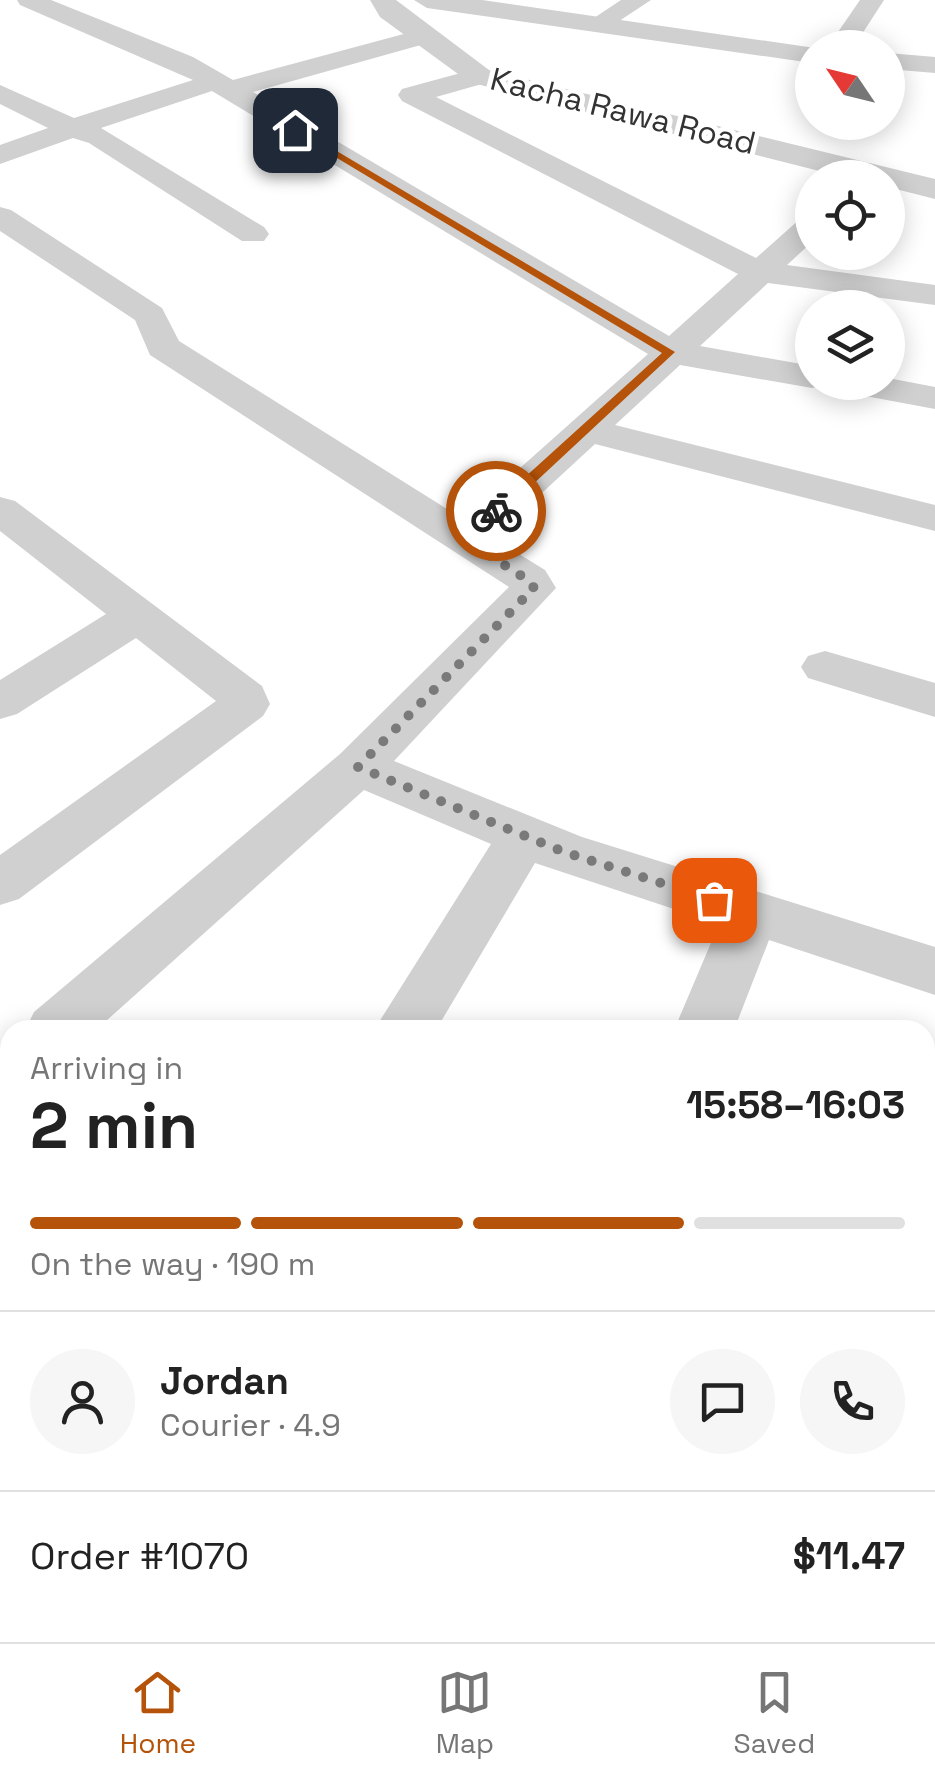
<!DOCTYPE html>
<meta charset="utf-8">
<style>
:root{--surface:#fff;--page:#f6f6f6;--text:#222;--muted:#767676;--line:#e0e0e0;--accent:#b45309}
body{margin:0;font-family:"Space Grotesk",sans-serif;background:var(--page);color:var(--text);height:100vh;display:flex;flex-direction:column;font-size:38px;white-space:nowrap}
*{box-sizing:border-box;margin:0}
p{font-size:32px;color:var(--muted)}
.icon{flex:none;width:55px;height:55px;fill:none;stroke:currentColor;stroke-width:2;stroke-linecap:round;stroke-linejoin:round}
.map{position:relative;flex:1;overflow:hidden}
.drawer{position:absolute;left:0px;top:1020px;width:935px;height:622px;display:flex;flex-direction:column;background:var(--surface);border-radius:30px 30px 0 0;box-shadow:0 5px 25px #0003}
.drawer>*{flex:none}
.needle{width:65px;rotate:305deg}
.fabs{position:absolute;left:795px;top:30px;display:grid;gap:20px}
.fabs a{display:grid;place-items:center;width:110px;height:110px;border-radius:50%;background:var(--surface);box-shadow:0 5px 25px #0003;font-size:50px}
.pin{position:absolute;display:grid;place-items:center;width:85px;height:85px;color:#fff;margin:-42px;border-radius:20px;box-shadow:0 5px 15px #0006}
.courier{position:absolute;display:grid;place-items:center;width:100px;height:100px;margin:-50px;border:8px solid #b45309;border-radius:50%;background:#fff;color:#222;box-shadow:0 2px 12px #0007}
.head em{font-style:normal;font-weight:700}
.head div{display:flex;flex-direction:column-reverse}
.head{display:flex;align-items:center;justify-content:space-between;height:170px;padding:0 30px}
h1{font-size:65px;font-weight:700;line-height:75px}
.bar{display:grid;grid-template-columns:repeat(4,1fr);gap:15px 10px;align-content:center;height:120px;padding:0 30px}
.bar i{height:12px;border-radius:8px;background:var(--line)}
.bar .active{background:var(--accent)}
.bar p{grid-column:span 4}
.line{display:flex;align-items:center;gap:25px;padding:0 30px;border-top:2px solid var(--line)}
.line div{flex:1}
.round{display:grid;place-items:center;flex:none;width:105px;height:105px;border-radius:52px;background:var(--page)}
.menu{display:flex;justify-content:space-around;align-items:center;height:140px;border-top:2px solid var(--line);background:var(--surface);font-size:28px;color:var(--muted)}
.menu a{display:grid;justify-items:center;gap:5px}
.menu .active{color:var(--accent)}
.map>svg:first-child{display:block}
</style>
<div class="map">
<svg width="935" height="1642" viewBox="0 0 935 1642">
<rect width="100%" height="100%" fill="#fff"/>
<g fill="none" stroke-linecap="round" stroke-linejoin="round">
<path fill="#d0d0d0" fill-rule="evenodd" d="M 17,0 L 51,0 L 193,57 L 233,80 L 426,28 L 435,31 L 439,36 L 435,41 L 253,92 L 669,336 L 738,274 L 402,101 L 398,95 L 402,89 L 479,68 L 489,70 L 493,76 L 489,82 L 436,97 L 756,258 L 801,218 L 812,215 L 812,242 L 787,265 L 935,285 L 935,305 L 768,283 L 700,346 L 812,366 L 812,382 L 825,385 L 812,388 L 680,365 L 615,425 L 935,505 L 935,531 L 595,444 L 493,538 L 545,570 L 556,588 L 394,761 L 582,837 L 935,947 L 935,995 L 769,940 L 734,1030 L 674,1030 L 719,924 L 535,863 L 436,1030 L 374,1030 L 491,844 L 364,790 L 96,1030 L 25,1030 L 34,1012 L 340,754 L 509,587 L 150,355 L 135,320 L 0,231 L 0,207 L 11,210 L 162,308 L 179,341 L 463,519 L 648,354 L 212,91 L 101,128 L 264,227 L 269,234 L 264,241 L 242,241 L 89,143 L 73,138 L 0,164 L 0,145 L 48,128 L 0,104 L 0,85 L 74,118 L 193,80 L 20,5 Z
M 621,0 L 651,0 L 607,29 L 589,29 L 585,24 Z
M 860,0 L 884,0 L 853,48 L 827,48 Z
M 888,378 L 935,387 L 935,409 L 833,390 L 828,382 L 888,382 Z
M 0,497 L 15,501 L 262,686 L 270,704 L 263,716 L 19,899 L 0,905 L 0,855 L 216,701 L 136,638 L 17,714 L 0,719 L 0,680 L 106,614 L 0,531 Z
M 825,651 L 935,683 L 935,717 L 808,678 L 801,667 L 808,656 Z
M 10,1045 L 10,1104 L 0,1108 L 0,1049 Z
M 10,1476 L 10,1566 L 0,1570 L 0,1480 Z
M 248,1632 L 346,1632 L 350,1642 L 252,1642 Z
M 420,1632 L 500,1632 L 496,1642 L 416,1642 Z"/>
<path fill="#d0d0d0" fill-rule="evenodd" d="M 370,0 L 396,0 L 489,70 L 935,179 L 935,199 L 888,187 L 888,178 L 847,178 L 469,82 L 380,17 Z
M 414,0 L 482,0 L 815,48 L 812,63 L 427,8 Z
M 888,53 L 935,57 L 935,73 L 888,69 Z"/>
</g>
<path fill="#b45309" d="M 292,128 L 298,128 L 675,352 L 501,514 L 491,514 L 491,508 L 662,353 L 292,131 Z"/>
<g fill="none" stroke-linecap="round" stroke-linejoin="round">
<path stroke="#7a7a7a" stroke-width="10" stroke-dasharray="0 18" d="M 496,511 L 465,540 L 528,580 L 534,588 L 358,767 L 564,852 L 714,900"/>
</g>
<g text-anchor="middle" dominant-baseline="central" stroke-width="10" stroke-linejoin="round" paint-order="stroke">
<g font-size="32" fill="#333" stroke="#fff">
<text transform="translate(623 111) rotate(14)">Kacha Rawa Road</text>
</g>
</g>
</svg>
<div class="fabs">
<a><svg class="needle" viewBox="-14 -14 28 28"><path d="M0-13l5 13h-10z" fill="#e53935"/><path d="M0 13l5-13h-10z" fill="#767676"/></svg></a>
<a><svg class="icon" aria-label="locate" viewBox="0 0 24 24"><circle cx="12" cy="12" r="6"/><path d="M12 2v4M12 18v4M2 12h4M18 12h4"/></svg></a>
<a><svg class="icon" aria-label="layers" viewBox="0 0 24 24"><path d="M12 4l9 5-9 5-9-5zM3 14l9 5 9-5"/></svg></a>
</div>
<div class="pin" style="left:714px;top:900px;background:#ea580c"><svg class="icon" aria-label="bag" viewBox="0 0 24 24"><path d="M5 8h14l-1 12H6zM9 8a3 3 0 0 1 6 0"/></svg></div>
<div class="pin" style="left:295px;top:130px;background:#1f2937"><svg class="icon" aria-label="home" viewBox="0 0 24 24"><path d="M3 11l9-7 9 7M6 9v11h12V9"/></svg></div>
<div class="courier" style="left:496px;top:511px"><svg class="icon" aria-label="bike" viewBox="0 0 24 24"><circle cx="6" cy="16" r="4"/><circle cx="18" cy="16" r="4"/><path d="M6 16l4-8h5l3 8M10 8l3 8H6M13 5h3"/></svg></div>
<section class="drawer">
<div class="head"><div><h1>2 min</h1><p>Arriving in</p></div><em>15:58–16:03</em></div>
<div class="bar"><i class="active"></i><i class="active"></i><i class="active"></i><i></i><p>On the way · 190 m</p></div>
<div class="line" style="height:180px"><a class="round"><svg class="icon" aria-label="person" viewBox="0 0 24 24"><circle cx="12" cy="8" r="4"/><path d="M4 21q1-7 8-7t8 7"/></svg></a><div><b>Jordan</b><p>Courier · 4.9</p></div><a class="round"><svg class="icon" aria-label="chat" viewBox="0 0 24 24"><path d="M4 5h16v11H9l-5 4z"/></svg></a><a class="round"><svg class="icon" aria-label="phone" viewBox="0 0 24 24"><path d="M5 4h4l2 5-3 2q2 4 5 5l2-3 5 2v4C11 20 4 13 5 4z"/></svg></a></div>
<div class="line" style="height:130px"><div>Order #1070</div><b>$11.47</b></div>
</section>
</div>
<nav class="menu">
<a class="active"><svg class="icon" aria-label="home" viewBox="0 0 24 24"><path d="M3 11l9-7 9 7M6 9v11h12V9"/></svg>Home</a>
<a><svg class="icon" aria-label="map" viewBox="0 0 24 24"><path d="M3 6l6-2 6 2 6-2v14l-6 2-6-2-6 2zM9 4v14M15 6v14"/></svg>Map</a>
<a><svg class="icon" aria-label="saved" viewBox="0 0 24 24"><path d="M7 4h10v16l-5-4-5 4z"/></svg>Saved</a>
</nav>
